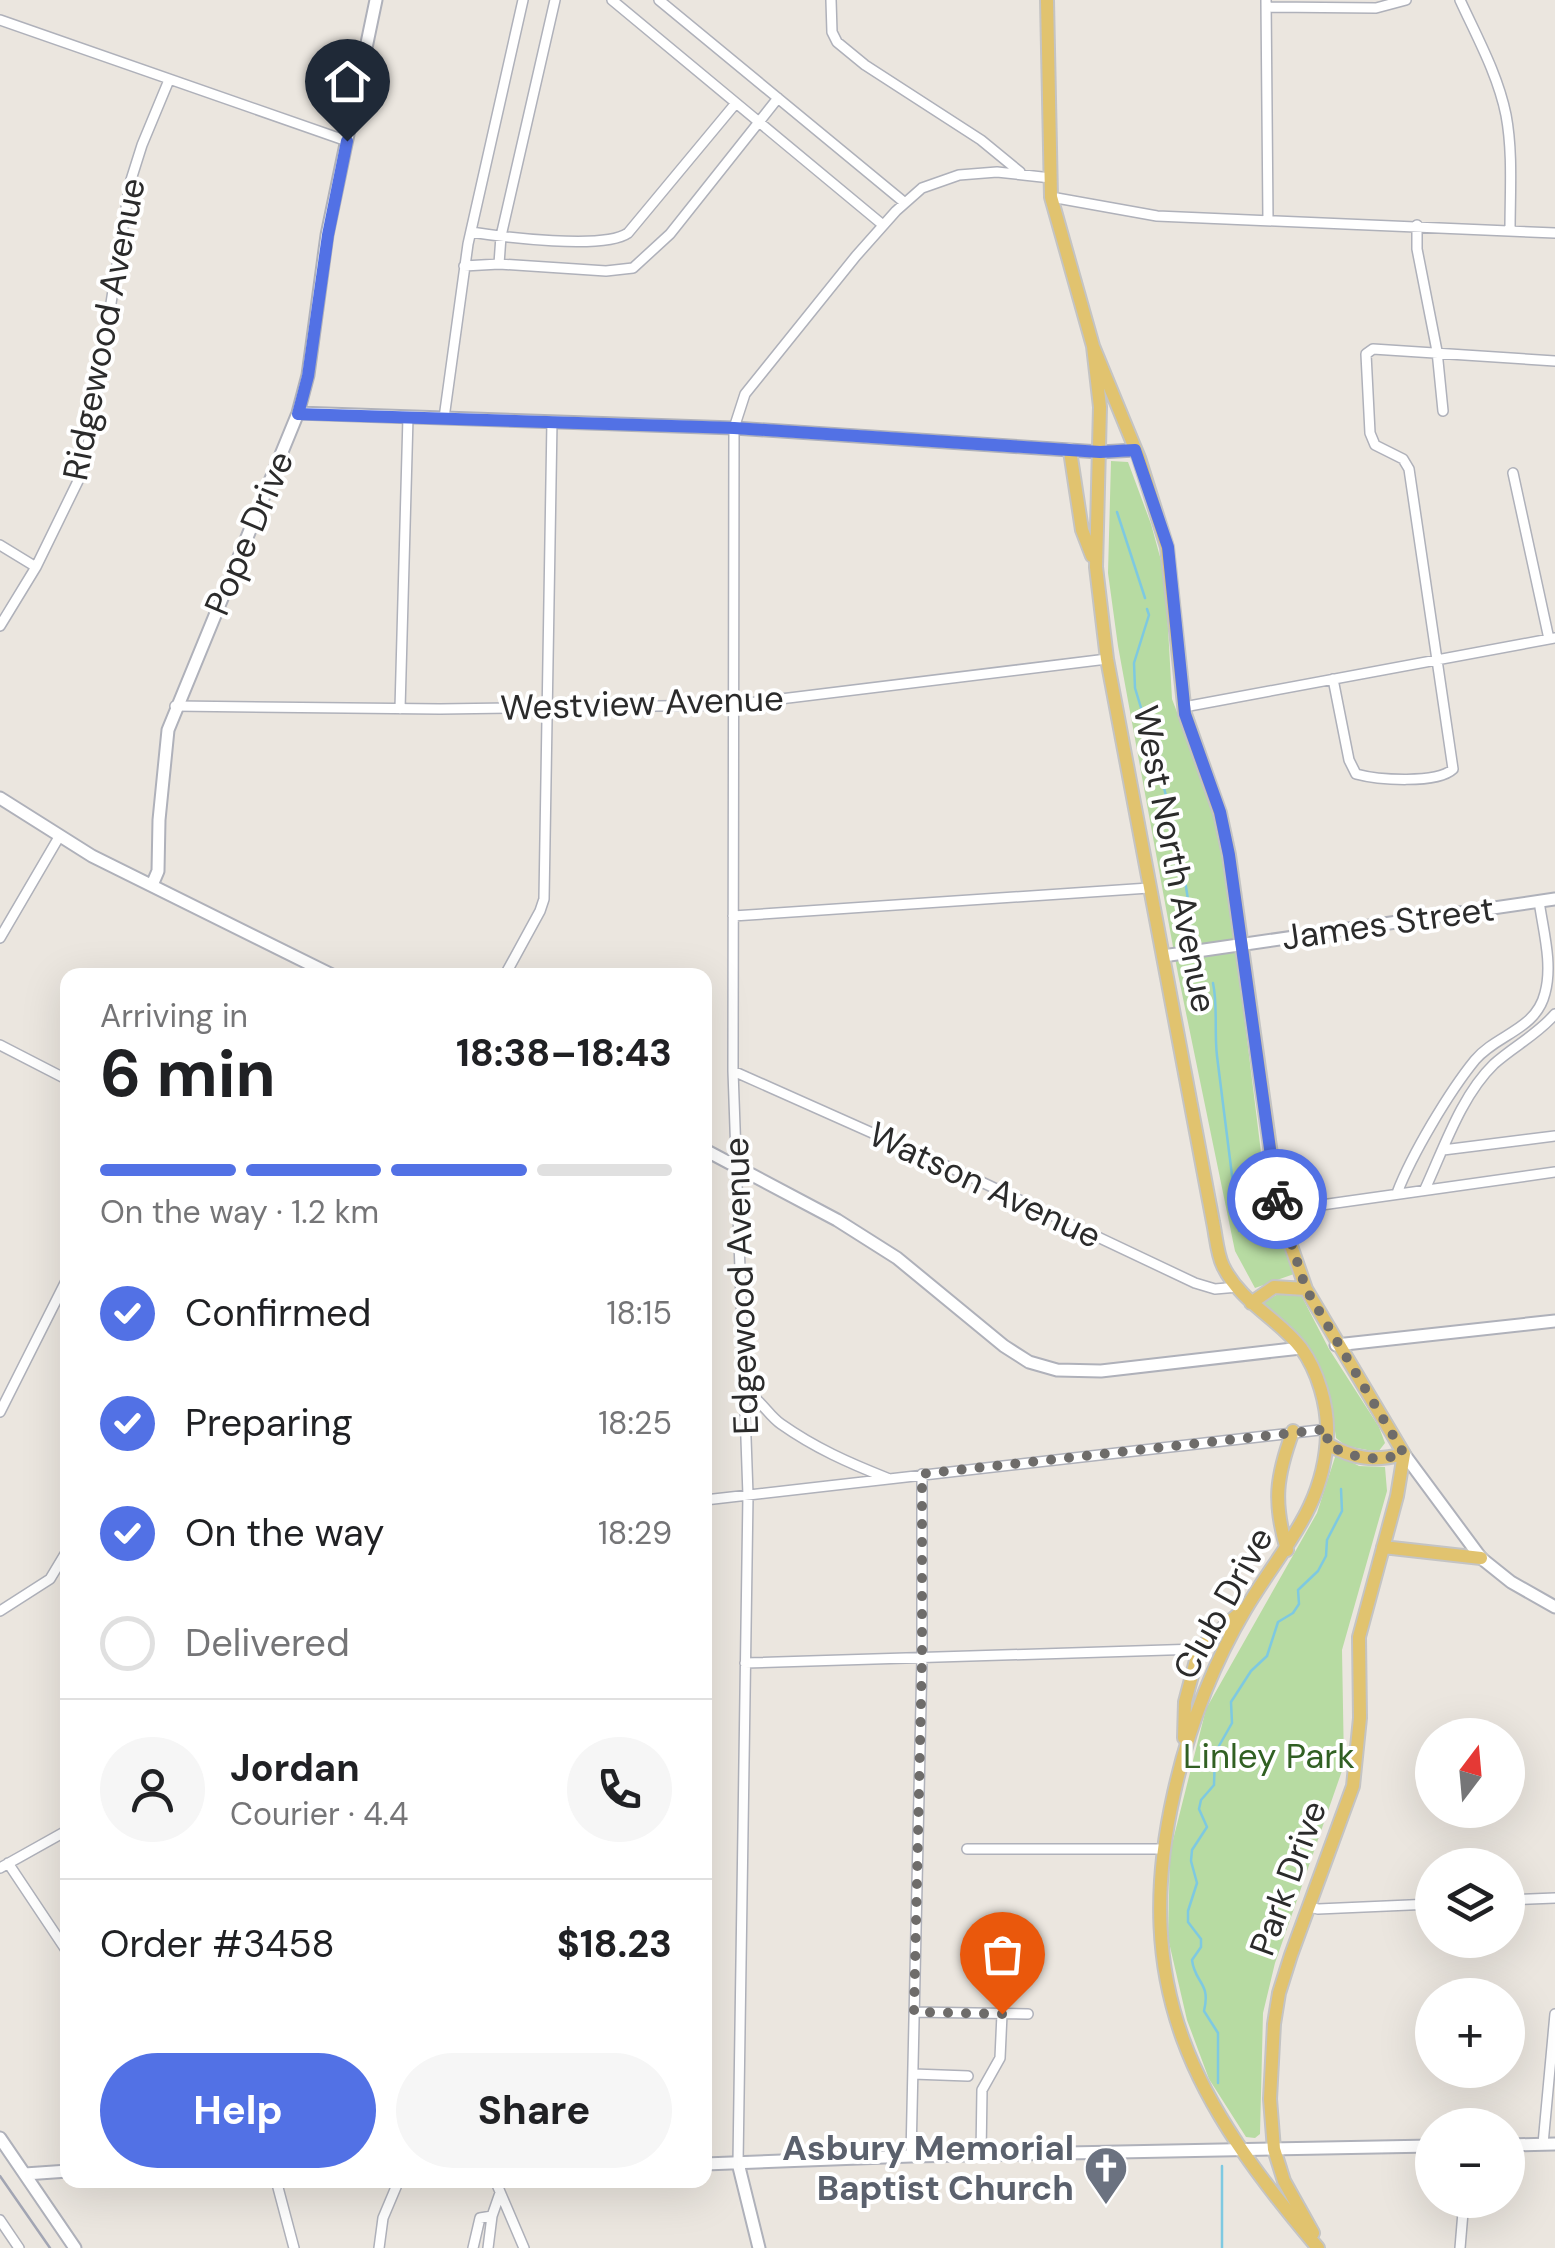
<!DOCTYPE html>
<meta charset="utf-8">
<style>
:root{--surface:#fff;--page:#f6f6f6;--text:#202124;--muted:#757577;--line:#e0e0e0;--accent:#5271e5}
body{margin:0;font-family:"DM Sans",sans-serif;background:var(--page);color:var(--text);height:100vh;display:flex;flex-direction:column;font-size:38px;white-space:nowrap}
*{box-sizing:border-box;margin:0}
p{font-size:32px;color:var(--muted)}
.icon{flex:none;width:55px;height:55px;fill:none;stroke:currentColor;stroke-width:2;stroke-linecap:round;stroke-linejoin:round}
.map{position:relative;flex:1;overflow:hidden}
.drawer{position:absolute;left:60px;top:968px;width:652px;height:1220px;display:flex;flex-direction:column;background:var(--surface);border-radius:20px;box-shadow:0 10px 40px #0002}
.drawer>*{flex:none}
.needle{width:65px;rotate:16deg}
.fabs{position:absolute;left:1415px;top:1718px;display:grid;gap:20px}
.fabs a{display:grid;place-items:center;width:110px;height:110px;border-radius:50%;background:var(--surface);box-shadow:0 10px 40px #0002;font-size:50px}
.pin{position:absolute;display:grid;place-items:center;width:85px;height:85px;color:#fff;margin:-102px -42px;border-radius:50% 50% 50% 0;rotate:-45deg;box-shadow:0 0 10px #0007}
.pin .icon{rotate:45deg}
.courier{position:absolute;display:grid;place-items:center;width:100px;height:100px;margin:-50px;border:8px solid #5271e5;border-radius:50%;background:#fff;color:#222;box-shadow:0 2px 12px #0007}
.summary em{font-style:normal;font-weight:700}
.summary div{display:flex;flex-direction:column-reverse}
.summary{display:flex;align-items:center;justify-content:space-between;height:170px;padding:0 40px}
h1{font-size:65px;font-weight:700;line-height:75px}
.bar{display:grid;grid-template-columns:repeat(4,1fr);gap:15px 10px;align-content:center;height:120px;padding:0 40px}
.bar i{height:12px;border-radius:8px;background:var(--line)}
.bar .active{background:var(--accent)}
.bar p{grid-column:span 4}
.line{display:flex;align-items:center;gap:25px;padding:0 40px;border-top:2px solid var(--line)}
.line div{flex:1}
.round{display:grid;place-items:center;flex:none;width:105px;height:105px;border-radius:52px;background:var(--page)}
ol{padding:0 40px;list-style:none}
li{display:flex;align-items:center;gap:30px;height:110px}
li p{margin-inline-start:auto}
li .icon{padding:10px;border-radius:50%;background:var(--accent);color:#fff;stroke-width:4}
li:last-child{color:var(--muted)}
li i{width:55px;height:55px;border:5px solid var(--line);border-radius:50%}
.action{display:flex;gap:20px;margin-top:auto;padding:20px 40px}
.action a{flex:1;height:115px;border-radius:60px;background:var(--accent);color:#fff;font-size:40px;font-weight:700;line-height:115px;text-align:center}
.action a+a{background:var(--page);color:var(--text)}
.map>svg:first-child{display:block}
</style>
<div class="map">
<svg width="1555" height="2248" viewBox="0 0 1555 2248">
<rect width="100%" height="100%" fill="#ebe6df"/>
<path fill="#b7dba2" d="M 1111,461 L 1128,462 L 1151,524 L 1165,575 L 1172,699 L 1216,816 L 1224,852 L 1266,1193 L 1294,1274 L 1255,1288 L 1235,1251 L 1178,974 L 1118,646 L 1108,573 Z
M 1280,1293 L 1301,1295 L 1329,1349 L 1379,1427 L 1385,1443 L 1378,1452 L 1346,1446 L 1336,1438 C 1329,1368 1312,1349 1262,1303 Z
M 1336,1454 L 1359,1466 L 1385,1467 L 1387,1491 L 1342,1650 L 1344,1765 L 1275,1963 L 1263,2013 L 1260,2134 L 1255,2138 L 1246,2137 L 1209,2079 L 1187,2020 L 1168,1938 L 1170,1852 L 1206,1709 L 1317,1513 Z"/>
<g fill="none" stroke-linecap="round" stroke-linejoin="round">
<path stroke="#7ec9e1" stroke-width="2.5" d="M 1117,512 L 1145,598
M 1147,609 L 1149,615 L 1134,663 L 1135,688 L 1159,767 L 1182,862 L 1190,912
M 1213,983 C 1218,1007 1214,1031 1217,1056 L 1239,1231
M 1218,2083 L 1218,2033 L 1204,2011 C 1211,1982 1195,1984 1192,1960 L 1201,1947 L 1201,1939 L 1188,1922 L 1188,1911 L 1197,1883 L 1191,1861 L 1192,1850 L 1207,1827 L 1199,1809 L 1201,1800 L 1214,1785 L 1215,1753 L 1232,1723 L 1231,1702 L 1251,1671 L 1267,1656 L 1278,1622 L 1293,1613 L 1299,1604 L 1298,1590 L 1318,1571 L 1326,1556 L 1327,1540 L 1342,1511 L 1341,1489
M 1222,2166 L 1222,2248"/>
<g stroke="#afb1ba" stroke-width="12">
<path id="street" d="M 612,0 L 883,225
M 659,0 L 905,203
M 831,0 L 832,32 L 837,42 L 865,65 L 981,140 L 1020,172
M 1266,0 L 1268,220
M 1460,0 C 1477,37 1498,75 1506,115 C 1513,152 1510,193 1510,231
M 1266,7 L 1376,8 L 1406,0
M 0,20 L 347,141
M 1051,197 L 1157,216 L 1555,233
M 1417,225 L 1417,249 L 1437,351 L 1443,411
M 471,232 C 503,237 604,250 628,233 L 736,103
M 499,264 L 501,236 L 555,0
M 464,266 L 499,264 L 606,271 L 633,268 L 670,234 L 778,98
M 444,418 L 468,244 L 523,0
M 1513,473 L 1549,639
M 0,545 L 36,567
M 0,626 L 36,567 L 78,481 L 90,436 L 130,183 L 142,145 L 169,80
M 1333,679 L 1349,760 L 1356,774 C 1378,780 1437,784 1453,769 L 1409,469 L 1403,459 L 1375,445 L 1370,433 L 1366,354 L 1373,349 L 1555,361
M 175,706 L 440,709 L 732,705 L 1107,659
M 1184,707 L 1555,638
M 400,709 L 408,417
M 733,916 L 1149,888
M 0,938 L 59,837
M 505,975 L 540,911 L 544,899 L 552,421
M 0,1045 L 68,1080
M 733,1071 L 971,1177 L 1195,1283 L 1215,1289 L 1238,1287
M 1443,1150 L 1555,1136
M 1425,1189 C 1444,1148 1461,1096 1494,1064 C 1514,1046 1537,1035 1555,1014
M 1397,1193 C 1412,1154 1449,1092 1475,1060 C 1497,1034 1536,1030 1545,993 C 1553,964 1543,930 1539,901
M 1279,1211 L 1555,1172
M 746,1393 C 761,1399 768,1415 781,1424 C 815,1448 849,1463 887,1478
M 0,1412 L 68,1277
M 705,1500 L 1328,1429
M 0,1611 L 50,1579 L 68,1549
M 745,1663 L 1199,1649
M 967,1849 L 1163,1849
M 8,1863 L 68,1953
M 0,1868 L 68,1830
M 1508,1900 L 1555,1898
M 1309,1907 L 1318,1909 L 1432,1904
M 914,2012 L 1028,2014
M 913,2074 L 968,2076
M 1543,2144 L 1555,2014
M 981,2155 L 982,2090 L 1000,2058 L 1002,2014
M 911,2156 L 922,1658 L 922,1474
M 738,2163 L 748,1495 L 733,1071 L 734,428 L 745,394 L 856,256 L 896,211 L 922,188 L 959,175 L 997,172 L 1051,178
M 276,2180 L 294,2248
M 495,2180 L 524,2248
M 0,2220 L 19,2248
M 379,2248 L 383,2218 L 399,2180
M 473,2248 L 480,2218 L 492,2216
M 488,2248 L 492,2216 L 500,2193
M 1460,2248 L 1464,2200"/>
</g>
<g stroke="#afb1ba" stroke-width="15">
<path id="secondary" d="M 298,413 L 734,428 L 1100,452 L 1135,450
M 0,798 L 92,856 L 332,975
M 152,885 L 158,871 L 159,820 L 168,730 L 298,413 L 308,375 L 327,235 L 376,0
M 1163,956 L 1555,899
M 705,1150 L 837,1220 L 897,1258 L 1004,1346 L 1029,1362 L 1057,1370 L 1101,1371 L 1301,1348
M 1336,1345 L 1555,1321
M 1404,1454 L 1481,1558 L 1511,1582 L 1555,1607
M 0,2138 L 75,2248
M 1508,2145 L 1555,2144
M 738,2163 L 759,2248
M 705,2164 L 911,2156 L 1432,2146
M 25,2174 L 68,2171"/>
</g>
<g stroke="#c4c4c4" stroke-width="16">
<path id="primary" d="M 1047,0 L 1051,197 L 1093,346 L 1139,458 L 1167,547 L 1185,714 L 1220,813 L 1229,855 L 1279,1211 L 1306,1289 L 1404,1454
M 1093,346 L 1100,407 L 1096,567 L 1107,659 L 1213,1222 C 1216,1236 1217,1254 1223,1266 C 1241,1303 1278,1318 1301,1348 C 1318,1371 1328,1406 1327,1434 C 1325,1509 1280,1550 1245,1610 C 1212,1666 1188,1730 1174,1793 C 1130,1989 1194,2102 1318,2248
M 1070,451 L 1082,530 L 1092,556
M 1251,1303 L 1274,1287 L 1306,1289
M 1327,1444 C 1354,1459 1374,1462 1404,1454
M 1383,1547 L 1481,1558
M 1287,1550 C 1273,1502 1276,1477 1293,1431
M 1184,1738 L 1185,1702 L 1199,1649 L 1243,1610
M 1313,2233 L 1284,2181 L 1274,2149 L 1270,2099 L 1274,2024 L 1279,1993 L 1291,1955 L 1353,1786 L 1360,1718 L 1359,1637 L 1397,1496 L 1404,1454"/>
</g>
<use href="#street" stroke="#fff" stroke-width="9"/>
<use href="#secondary" stroke="#fff" stroke-width="11"/>
<use href="#primary" stroke="#e1c36f" stroke-width="12"/>
<path stroke="#a2a5b3" stroke-width="2.5" d="M 0,2176 L 50,2248"/>
</g>
<g fill="none" stroke-linecap="round" stroke-linejoin="round">
<path stroke="#6e6c6a" stroke-width="10" stroke-dasharray="0 18" d="M 1002,2014 L 914,2012 L 922,1658 L 922,1474 L 1328,1429 L 1327,1444 C 1354,1459 1374,1462 1404,1454 L 1306,1289 L 1277,1199"/>
<path stroke="#5271e5" stroke-width="12" d="M 347,141 L 328,235 L 308,376 L 298,414 L 734,428 L 1100,452 L 1135,450 L 1168,547 L 1185,714 L 1220,812 L 1229,855 L 1277,1199"/>
</g>
<defs>
<g id="church-pin" transform="scale(2.25)"><path d="M0 17L-7.5 6A9.5 9.5 0 1 1 7.5 6Z" fill="#6b7280" stroke="#fff"/><path d="M-1.2-6h2.4v3.5h3.3v2.4h-3.3V6h-2.4V-.1h-3.3v-2.4h3.3Z" fill="#fff"/></g>
</defs>
<g fill-rule="evenodd">
<use href="#church-pin" x="1106" y="2168"/>
</g>
<g text-anchor="middle" dominant-baseline="central" stroke-width="8" stroke-linejoin="round" paint-order="stroke">
<g font-size="35" fill="#2b2b2b" stroke="#fff">
<text transform="translate(104 329) rotate(-79)">Ridgewood Avenue</text>
<text transform="translate(249 533) rotate(-67)">Pope Drive</text>
<text transform="translate(642 703) rotate(-2)">Westview Avenue</text>
<text transform="translate(1175 859) rotate(79)">West North Avenue</text>
<text transform="translate(1388 923) rotate(-8)">James Street</text>
<text transform="translate(985 1185) rotate(25)">Watson Avenue</text>
<text transform="translate(741 1286) rotate(-92)">Edgewood Avenue</text>
<text transform="translate(1223 1603) rotate(-61)">Club Drive</text>
<text transform="translate(1288 1878) rotate(-70)">Park Drive</text>
</g>
<g font-size="35" fill="#316023" stroke="#fff">
<text x="1269" y="1756">Linley Park</text>
</g>
<g font-size="35" font-weight="bold" fill="#5b616d" stroke="#fff" text-anchor="end">
<text x="1074" y="2148">Asbury Memorial<tspan x="1074" dy="40">Baptist Church</tspan></text>
</g>
</g>
</svg>
<div class="fabs">
<a><svg class="needle" viewBox="-14 -14 28 28"><path d="M0-13l5 13h-10z" fill="#e53935"/><path d="M0 13l5-13h-10z" fill="#757577"/></svg></a>
<a><svg class="icon" aria-label="layers" viewBox="0 0 24 24"><path d="M12 4l9 5-9 5-9-5zM3 14l9 5 9-5"/></svg></a>
<a>+</a>
<a>−</a>
</div>
<div class="pin" style="left:1002px;top:2014px;background:#ea580c"><svg class="icon" aria-label="bag" viewBox="0 0 24 24"><path d="M5 8h14l-1 12H6zM9 8a3 3 0 0 1 6 0"/></svg></div>
<div class="pin" style="left:347px;top:141px;background:#1f2937"><svg class="icon" aria-label="home" viewBox="0 0 24 24"><path d="M3 11l9-7 9 7M6 9v11h12V9"/></svg></div>
<div class="courier" style="left:1277px;top:1199px"><svg class="icon" aria-label="bike" viewBox="0 0 24 24"><circle cx="6" cy="16" r="4"/><circle cx="18" cy="16" r="4"/><path d="M6 16l4-8h5l3 8M10 8l3 8H6M13 5h3"/></svg></div>
<section class="drawer">
<div class="summary"><div><h1>6 min</h1><p>Arriving in</p></div><em>18:38–18:43</em></div>
<div class="bar"><i class="active"></i><i class="active"></i><i class="active"></i><i></i><p>On the way · 1.2 km</p></div>
<ol>
<li><svg class="icon" aria-label="check" viewBox="0 0 24 24"><path d="M5 12l5 5 9-10"/></svg>Confirmed<p>18:15</p></li>
<li><svg class="icon" aria-label="check" viewBox="0 0 24 24"><path d="M5 12l5 5 9-10"/></svg>Preparing<p>18:25</p></li>
<li><svg class="icon" aria-label="check" viewBox="0 0 24 24"><path d="M5 12l5 5 9-10"/></svg>On the way<p>18:29</p></li>
<li><i></i>Delivered</li>
</ol>
<div class="line" style="height:180px"><a class="round"><svg class="icon" aria-label="person" viewBox="0 0 24 24"><circle cx="12" cy="8" r="4"/><path d="M4 21q1-7 8-7t8 7"/></svg></a><div><b>Jordan</b><p>Courier · 4.4</p></div><a class="round"><svg class="icon" aria-label="phone" viewBox="0 0 24 24"><path d="M5 4h4l2 5-3 2q2 4 5 5l2-3 5 2v4C11 20 4 13 5 4z"/></svg></a></div>
<div class="line" style="height:130px"><div>Order #3458</div><b>$18.23</b></div>
<div class="action"><a>Help</a><a>Share</a></div>
</section>
</div>
